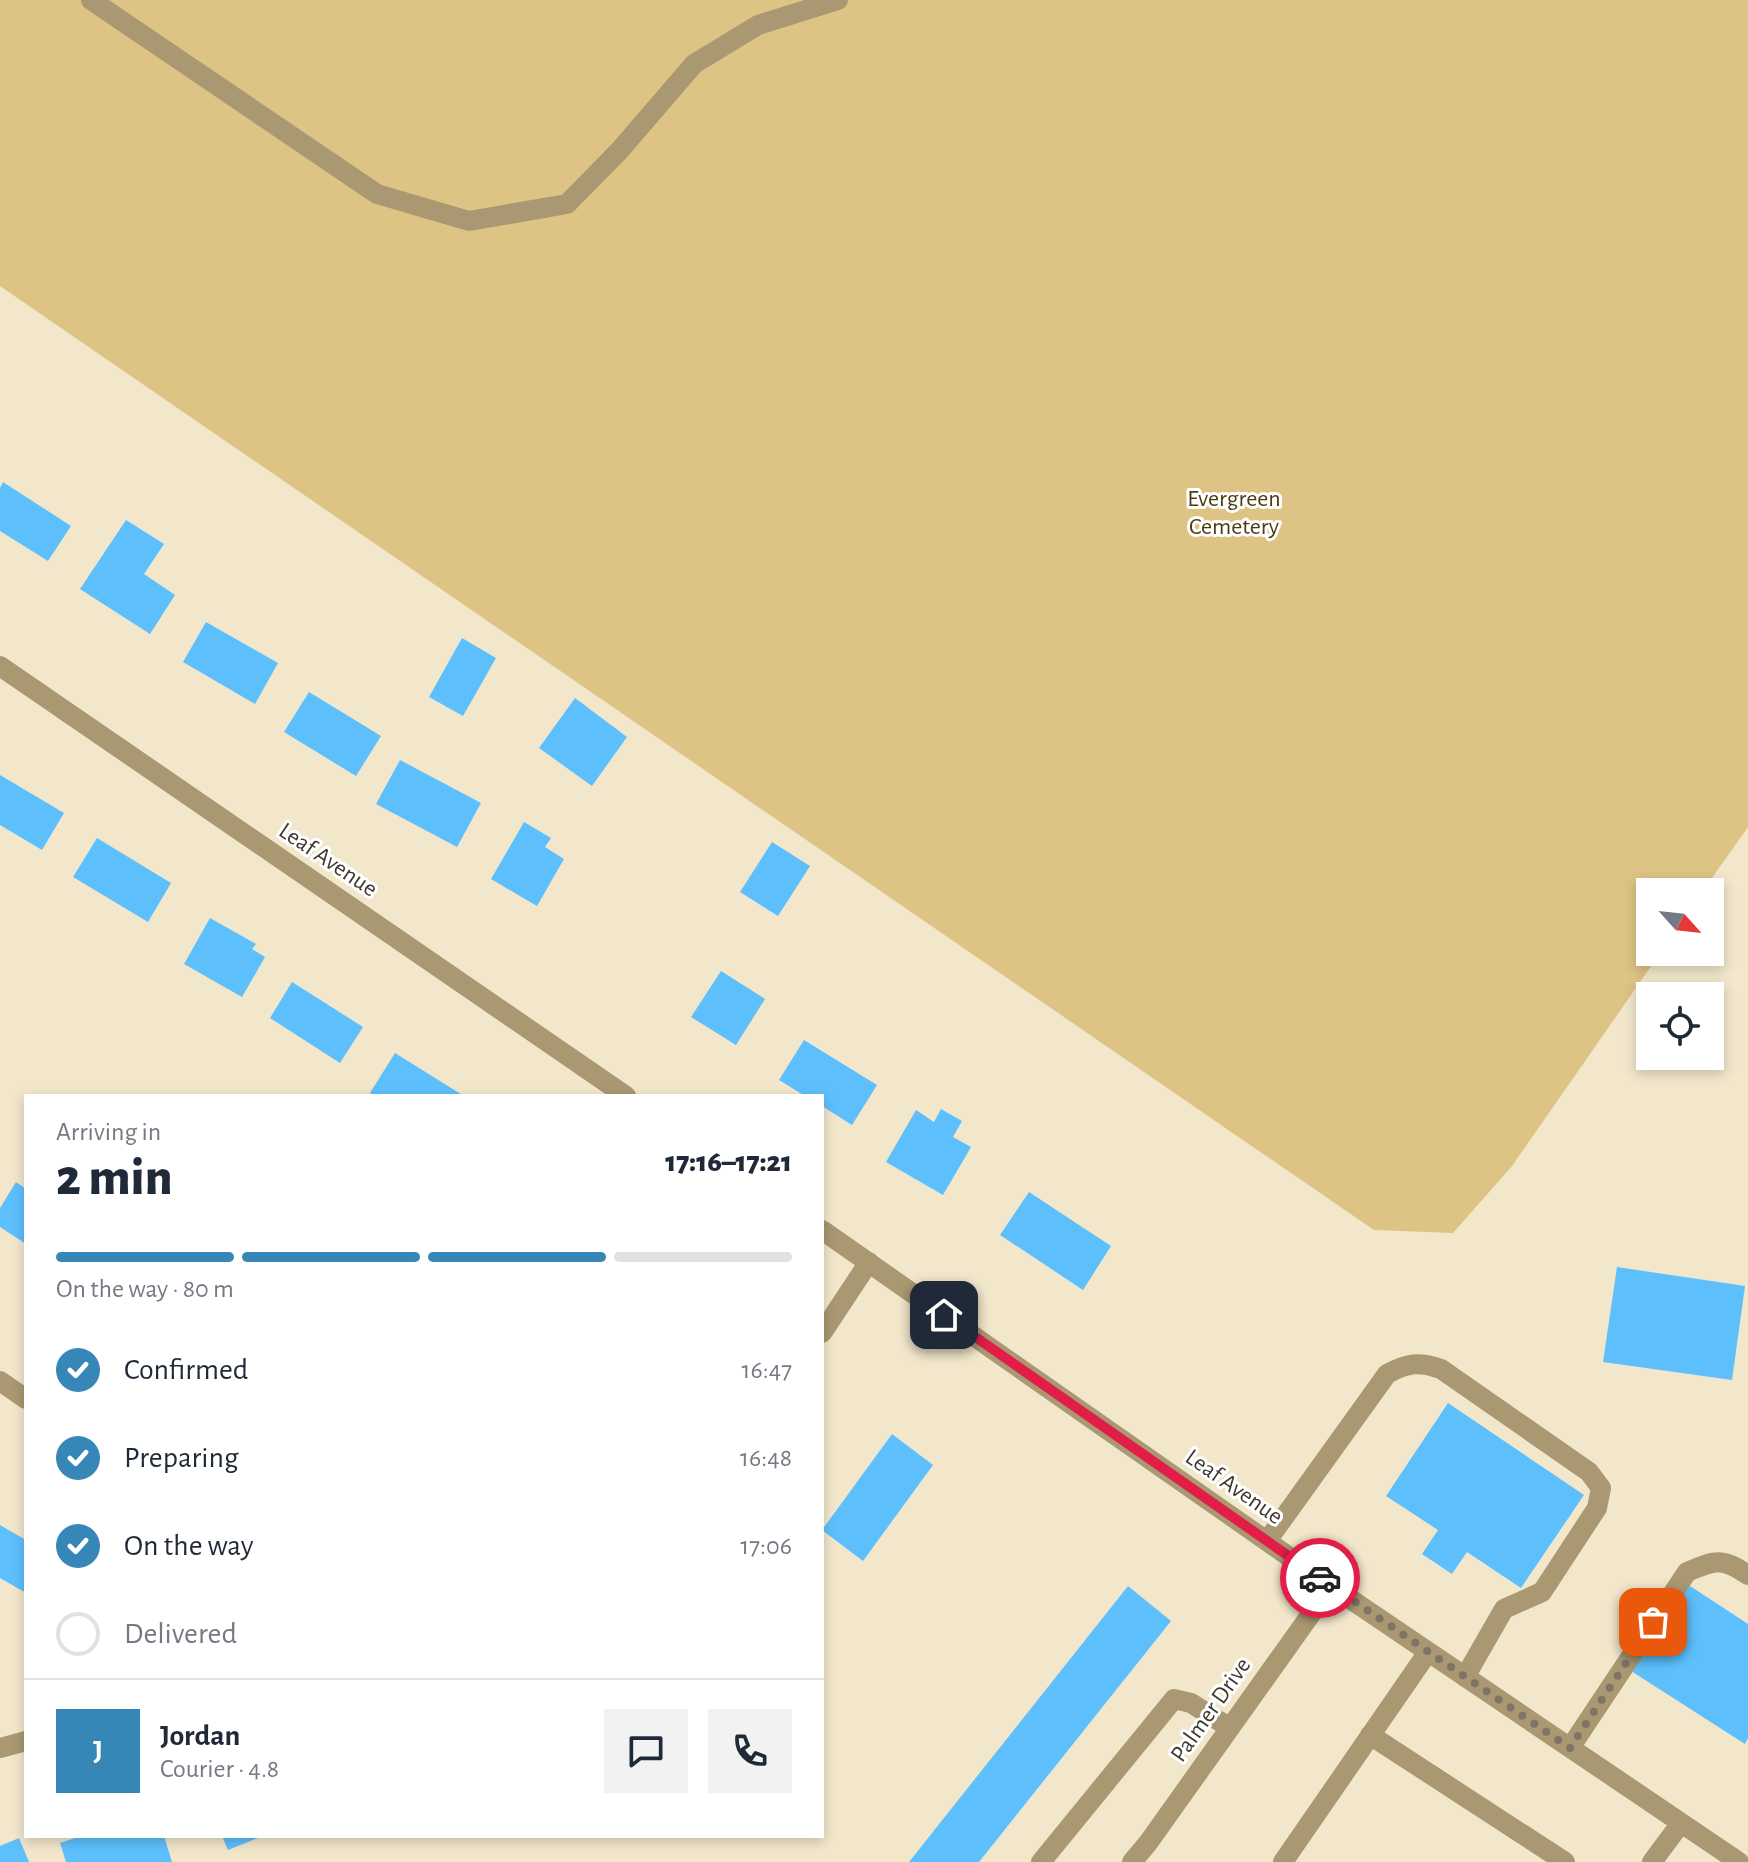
<!DOCTYPE html>
<meta charset="utf-8">
<style>
:root{--surface:#fff;--page:#f2f2f3;--text:#1f2937;--muted:#747a83;--line:#e0e1e3;--accent:#3687b8}
body{margin:0;font-family:"Alegreya Sans",sans-serif;background:var(--page);color:var(--text);height:100vh;display:flex;flex-direction:column;font-size:30px;white-space:nowrap}
*{box-sizing:border-box;margin:0}
p{font-size:26px;color:var(--muted)}
.icon{flex:none;width:44px;height:44px;fill:none;stroke:currentColor;stroke-width:2;stroke-linecap:round;stroke-linejoin:round}
.map{position:relative;flex:1;overflow:hidden}
.side{position:absolute;left:24px;top:1094px;width:800px;height:744px;display:flex;flex-direction:column;background:var(--surface);border-radius:0px;box-shadow:0 4px 12px #0003}
.side>*{flex:none}
.needle{width:52px;rotate:117deg}
.controls{position:absolute;left:1636px;top:878px;display:grid;gap:16px}
.controls a{display:grid;place-items:center;width:88px;height:88px;border-radius:0px;background:var(--surface);box-shadow:0 4px 12px #0003;font-size:40px}
.pin{position:absolute;display:grid;place-items:center;width:68px;height:68px;color:#fff;margin:-34px;border-radius:16px;box-shadow:0 4px 12px #0006}
.courier{position:absolute;display:grid;place-items:center;width:80px;height:80px;margin:-40px;border:6px solid #e11d48;border-radius:50%;background:#fff;color:#222;box-shadow:0 2px 10px #0007}
.head em{font-style:normal;font-weight:800}
.head div{display:flex;flex-direction:column-reverse}
.head{display:flex;align-items:center;justify-content:space-between;height:136px;padding:0 32px}
h1{font-size:52px;font-weight:800;line-height:60px}
.bar{display:grid;grid-template-columns:repeat(4,1fr);gap:12px 8px;align-content:center;height:96px;padding:0 32px}
.bar i{height:10px;border-radius:6px;background:var(--line)}
.bar .selected{background:var(--accent)}
.bar p{grid-column:span 4}
.line{display:flex;align-items:center;gap:20px;padding:0 32px;border-top:2px solid var(--line)}
.line div{flex:1}
.round{display:grid;place-items:center;flex:none;width:84px;height:84px;border-radius:0px;background:var(--page)}
ol{padding:0 32px;list-style:none}
li{display:flex;align-items:center;gap:24px;height:88px}
li p{margin-inline-start:auto}
li .icon{padding:8px;border-radius:50%;background:var(--accent);color:#fff;stroke-width:4}
li:last-child{color:var(--muted)}
li i{width:44px;height:44px;border:4px solid var(--line);border-radius:50%}
.map>svg:first-child{display:block}
</style>
<div class="map">
<svg width="1748" height="1862" viewBox="0 0 1748 1862">
<rect width="100%" height="100%" fill="#f2e7cb"/>
<path fill="#ddc384" d="M 0,0 L 1748,0 L 1748,827 L 1702,892 L 1650,892 L 1650,952 L 1661,952 L 1512,1166 L 1453,1233 L 1374,1230 L 0,286 Z"/>
<path fill="#5dc0fd" d="M 3,482 L 71,526 L 48,561 L 0,531 L 0,488 Z
M 126,520 L 164,544 L 144,574 L 175,595 L 150,634 L 80,589 Z
M 206,622 L 278,663 L 255,704 L 183,662 Z
M 462,638 L 496,658 L 463,716 L 429,697 Z
M 309,692 L 381,736 L 356,776 L 284,732 Z
M 575,698 L 627,737 L 592,786 L 539,748 Z
M 400,760 L 481,803 L 457,847 L 376,804 Z
M 0,775 L 64,813 L 42,850 L 0,825 Z
M 524,822 L 551,838 L 545,847 L 564,859 L 537,906 L 491,879 Z
M 97,838 L 171,883 L 148,922 L 73,877 Z
M 772,842 L 810,866 L 778,916 L 740,892 Z
M 210,918 L 256,944 L 252,949 L 265,957 L 242,997 L 184,964 Z
M 721,971 L 765,999 L 736,1045 L 691,1017 Z
M 292,982 L 363,1027 L 340,1063 L 270,1018 Z
M 804,1040 L 877,1085 L 852,1125 L 822,1106 L 822,1096 L 805,1096 L 779,1080 Z
M 395,1053 L 464,1096 L 375,1096 L 370,1093 Z
M 941,1109 L 962,1121 L 953,1137 L 971,1147 L 943,1195 L 886,1162 L 916,1110 L 934,1122 Z
M 16,1182 L 26,1189 L 26,1244 L 0,1227 L 0,1208 Z
M 1029,1192 L 1111,1246 L 1083,1290 L 1000,1235 Z
M 1617,1267 L 1745,1286 L 1732,1380 L 1603,1362 Z
M 1448,1403 L 1584,1495 L 1521,1588 L 1467,1552 L 1452,1574 L 1422,1554 L 1438,1530 L 1386,1496 Z
M 892,1434 L 933,1465 L 863,1561 L 822,1530 Z
M 0,1525 L 26,1540 L 26,1593 L 0,1578 Z
M 1687,1584 L 1748,1624 L 1748,1738 L 1745,1744 L 1631,1671 Z
M 1128,1586 L 1171,1621 L 979,1862 L 909,1862 Z
M 81,1836 L 164,1836 L 172,1862 L 66,1862 L 60,1843 Z
M 222,1836 L 263,1836 L 228,1850 Z
M 19,1838 L 29,1862 L 0,1862 L 0,1846 Z"/>
<g fill="none" stroke-linecap="round" stroke-linejoin="round">
<path stroke="#a99871" stroke-width="20" d="M 91,0 L 377,194 L 469,221 L 567,204 L 620,150 L 694,64 L 758,25 L 838,0
M 0,666 L 626,1096
M 822,1230 L 1331,1586 L 1739,1862
M 822,1333 L 869,1262
M 0,1381 L 26,1399
M 1267,1541 L 1387,1374 C 1407,1363 1419,1361 1441,1369 L 1589,1472 L 1601,1488 L 1597,1508 L 1542,1592 L 1504,1609 L 1465,1677
M 1370,1735 L 1565,1862
M 0,1748 L 26,1741
M 1570,1748 L 1687,1572 C 1715,1560 1722,1557 1748,1575
M 1041,1862 L 1174,1699 L 1191,1703 L 1230,1728
M 1132,1862 L 1148,1843 L 1331,1586
M 1283,1862 L 1428,1652
M 1652,1862 L 1681,1823"/>
</g>
<g fill="none" stroke-linecap="round" stroke-linejoin="round">
<path stroke="#7d7666" stroke-width="8" stroke-dasharray="0 14.4" d="M 1320,1578 L 1570,1748 L 1653,1622"/>
<path stroke="#e11d48" stroke-width="10" d="M 944,1315 L 1320,1578"/>
</g>
<g text-anchor="middle" dominant-baseline="central" stroke-width="6" stroke-linejoin="round" paint-order="stroke">
<g font-size="24" fill="#4b3b10" stroke="#fff">
<text x="1234" y="499">Evergreen<tspan x="1234" dy="28">Cemetery</tspan></text>
</g>
<g font-size="24" fill="#3e392f" stroke="#fff">
<text transform="translate(328 860) rotate(34)">Leaf Avenue</text>
<text transform="translate(1234 1487) rotate(35)">Leaf Avenue</text>
<text transform="translate(1211 1710) rotate(-55)">Palmer Drive</text>
</g>
</g>
</svg>
<div class="controls">
<a><svg class="needle" viewBox="-14 -14 28 28"><path d="M0-13l5 13h-10z" fill="#e53935"/><path d="M0 13l5-13h-10z" fill="#747a83"/></svg></a>
<a><svg class="icon" aria-label="locate" viewBox="0 0 24 24"><circle cx="12" cy="12" r="6"/><path d="M12 2v4M12 18v4M2 12h4M18 12h4"/></svg></a>
</div>
<div class="pin" style="left:1653px;top:1622px;background:#ea580c"><svg class="icon" aria-label="bag" viewBox="0 0 24 24"><path d="M5 8h14l-1 12H6zM9 8a3 3 0 0 1 6 0"/></svg></div>
<div class="pin" style="left:944px;top:1315px;background:#1f2937"><svg class="icon" aria-label="home" viewBox="0 0 24 24"><path d="M3 11l9-7 9 7M6 9v11h12V9"/></svg></div>
<div class="courier" style="left:1320px;top:1578px"><svg class="icon" aria-label="car" viewBox="0 0 24 24"><path d="M5 17H2v-5l4-1 3-4h7l3 4 3 1v5h-3M9 17h6M6 11h13"/><circle cx="7" cy="17" r="2"/><circle cx="17" cy="17" r="2"/></svg></div>
<section class="side">
<div class="head"><div><h1>2 min</h1><p>Arriving in</p></div><em>17:16–17:21</em></div>
<div class="bar"><i class="selected"></i><i class="selected"></i><i class="selected"></i><i></i><p>On the way · 80 m</p></div>
<ol>
<li><svg class="icon" aria-label="check" viewBox="0 0 24 24"><path d="M5 12l5 5 9-10"/></svg>Confirmed<p>16:47</p></li>
<li><svg class="icon" aria-label="check" viewBox="0 0 24 24"><path d="M5 12l5 5 9-10"/></svg>Preparing<p>16:48</p></li>
<li><svg class="icon" aria-label="check" viewBox="0 0 24 24"><path d="M5 12l5 5 9-10"/></svg>On the way<p>17:06</p></li>
<li><i></i>Delivered</li>
</ol>
<div class="line" style="height:144px"><b class="round" style="background:var(--accent);color:#fff">J</b><div><b>Jordan</b><p>Courier · 4.8</p></div><a class="round"><svg class="icon" aria-label="chat" viewBox="0 0 24 24"><path d="M4 5h16v11H9l-5 4z"/></svg></a><a class="round"><svg class="icon" aria-label="phone" viewBox="0 0 24 24"><path d="M5 4h4l2 5-3 2q2 4 5 5l2-3 5 2v4C11 20 4 13 5 4z"/></svg></a></div>
</section>
</div>
